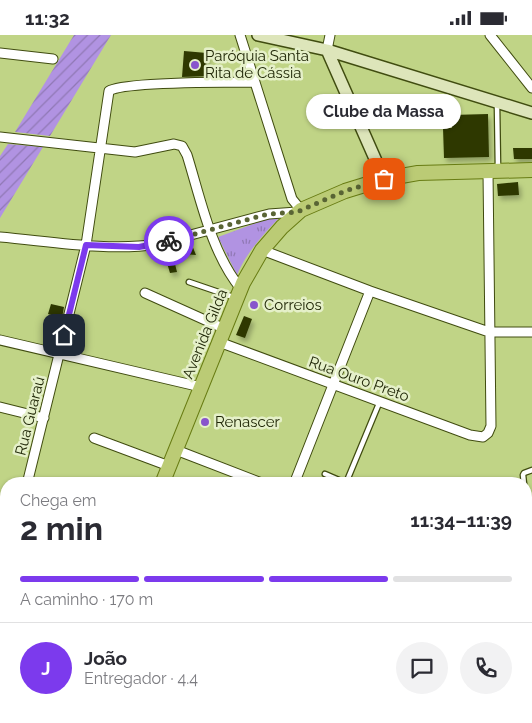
<!DOCTYPE html>
<html lang="pt">
<meta charset="utf-8">
<style>
:root{--surface:#fff;--page:#f2f2f3;--text:#2b2b33;--muted:#7c7c81;--line:#e1e1e2;--accent:#7c3aed}
body{margin:0;font-family:Raleway,sans-serif;background:var(--page);color:var(--text);height:100vh;display:flex;flex-direction:column;font-size:19px;white-space:nowrap}
*{box-sizing:border-box;margin:0}
p{font-size:16px;color:var(--muted)}
.icon{flex:none;width:28px;height:28px;fill:none;stroke:currentColor;stroke-width:2;stroke-linecap:round;stroke-linejoin:round}
.map{position:relative;flex:1;overflow:hidden}
.panel{position:absolute;left:0px;top:442px;width:532px;height:246px;display:flex;flex-direction:column;background:var(--surface);border-radius:20px 20px 0 0;box-shadow:0 1px 4px #0004}
.panel>*{flex:none}
.pin{position:absolute;display:grid;place-items:center;width:42px;height:42px;color:#fff;margin:-21px;border-radius:10px;box-shadow:0 2px 8px #0006}
.courier{position:absolute;display:grid;place-items:center;width:50px;height:50px;margin:-25px;border:4px solid #7c3aed;border-radius:50%;background:#fff;color:#222;box-shadow:0 1px 6px #0007}
.bubble{position:absolute;height:35px;border-radius:18px;background:var(--surface);box-shadow:0 1px 4px #0004;font-size:16px;font-weight:700;line-height:35px;text-align:center}
.overview em{font-style:normal;font-weight:700}
.overview div{display:flex;flex-direction:column-reverse}
.overview{display:flex;align-items:center;justify-content:space-between;height:85px;padding:0 20px}
h1{font-size:32px;font-weight:700;line-height:38px}
.bar{display:grid;grid-template-columns:repeat(4,1fr);gap:8px 5px;align-content:center;height:60px;padding:0 20px}
.bar i{height:6px;border-radius:4px;background:var(--line)}
.bar .active{background:var(--accent)}
.bar p{grid-column:span 4}
.line{display:flex;align-items:center;gap:12px;padding:0 20px;border-top:1px solid var(--line)}
.line div{flex:1}
.round{display:grid;place-items:center;flex:none;width:52px;height:52px;border-radius:26px;background:var(--page)}
.status{display:flex;justify-content:space-between;align-items:center;height:35px;padding:0 25px;background:var(--surface);direction:ltr}
.status svg{height:14px;fill:currentColor}
.map>svg:first-child{display:block}
</style>
<div class="status"><b>11:32</b><svg viewBox="0 0 49 12"><path d="M0 12V9h3v3zM5 12V6h3v6zM10 12V3h3v9zM15 12V0h3v12zM26 1h20v11H26zM47 4h2v5h-2z"/></svg></div>
<div class="map">
<svg width="532" height="688" viewBox="0 0 532 688">
<defs>
<pattern id="park-tufts" width="24" height="20" patternUnits="userSpaceOnUse" patternTransform="scale(1.25)"><rect width="24" height="20" fill="#b193e2"/><path d="M3 7l-1-3M5 7V3M7 7l1-3M15 17l-1-3M17 17v-4M19 17l1-3" fill="none" stroke="#9078b5"/></pattern>
<pattern id="garden-furrows" width="10" height="10" patternUnits="userSpaceOnUse" patternTransform="scale(1.25)"><rect width="10" height="10" fill="#b193e2"/><path d="M-1 1l2-2M0 10L10 0M9 11l2-2" fill="none" stroke="#9078b5"/></pattern>
<filter id="shadow"><feDropShadow dx="2.5" dy="4" stdDeviation="2.5" flood-color="#0004"/></filter>
</defs>
<rect width="100%" height="100%" fill="#c0d486"/>
<path fill="url(#park-tufts)" d="M 270,183 L 279,183 C 263,200 246,218 237,240 L 218,202 Z"/>
<path fill="url(#garden-furrows)" d="M 74,0 L 111,0 L 50,101 L 15,97 Z
M 8,109 L 43,112 L 0,183 L 0,121 Z"/>
<path fill="#2e3900" filter="url(#shadow)" d="M 184,16 L 207,18 L 206,41 L 182,42 Z
M 488,79 L 489,122 L 444,123 L 443,93 L 452,93 L 451,80 Z
M 513,113 L 532,113 L 532,124 L 514,124 Z
M 518,147 L 519,160 L 498,161 L 497,149 Z
M 192,210 L 196,220 L 182,219 L 173,221 L 177,237 L 170,238 L 164,218 Z
M 51,269 L 64,272 L 62,283 L 48,279 Z
M 244,281 L 252,284 L 245,303 L 236,300 Z
M 153,682 L 238,682 L 238,688 L 153,688 Z"/>
<g fill="none" stroke-linecap="round" stroke-linejoin="round">
<g stroke="#404c10" stroke-width="7">
<path id="lane" d="M 497,69 L 498,134
M 189,247 L 236,263
M 325,439 L 348,449
M 346,448 L 380,366
M 524,449 L 523,440 L 524,438 L 532,435
M 526,456 L 532,478
M 526,497 L 532,495
M 0,599 L 6,601"/>
</g>
<g stroke="#404c10" stroke-width="11">
<path id="street" d="M 240,0 L 292,164 L 301,175
M 490,0 L 532,53
M 327,15 L 330,0
M 0,18 L 53,24
M 0,102 L 135,117 L 174,109 L 182,111 L 187,120 C 201,165 211,217 241,254
M 0,202 C 48,206 110,217 157,209 L 269,179 L 297,177
M 262,215 L 370,256 L 489,297 L 532,297
M 145,258 L 225,294
M 0,305 L 201,352
M 219,307 L 470,400 L 483,402 L 488,398 L 491,391 L 488,137
M 0,372 L 44,383
M 94,403 L 169,431
M 176,415 L 264,449
M 27,449 L 86,210 L 109,56 C 122,47 232,47 255,47
M 294,449 L 370,256
M 0,559 L 6,534
M 526,576 L 532,573
M 526,667 L 532,667
M 312,688 L 312,682
M 489,688 L 489,682"/>
</g>
<g stroke="#404c10" stroke-width="14">
<path id="secondary" d="M 258,0 L 327,15 L 532,78
M 327,15 L 384,144
M 119,688 L 120,682"/>
</g>
<g stroke="#687c13" stroke-width="16">
<path id="primary" d="M 162,449 L 243,248 L 262,215 L 282,192 L 301,175 L 345,156 L 384,144 L 418,138 L 532,135
M 526,487 L 532,485
M 526,506 L 532,504
M 0,590 L 6,592
M 0,608 L 6,611"/>
</g>
<path stroke="#7a884f" stroke-width="1" stroke-dasharray="1 4" stroke-linecap="butt" d="M 133,688 L 138,682"/>
<use href="#lane" stroke="#fff" stroke-width="4.5"/>
<use href="#street" stroke="#fff" stroke-width="9"/>
<use href="#secondary" stroke="#dde5ba" stroke-width="11"/>
<use href="#primary" stroke="#bbcb75" stroke-width="14"/>
</g>
<g fill="none" stroke-linecap="round" stroke-linejoin="round">
<path stroke="#596434" stroke-width="5" stroke-dasharray="0 9" d="M 169,206 L 268,179 L 297,177 L 345,156 L 384,144"/>
<path stroke="#7c3aed" stroke-width="6" d="M 64,300 L 86,210 L 139,212 L 169,206"/>
</g>
<g fill="#8854cc" stroke="#e5f0c9" stroke-width="2">
<circle cx="195" cy="30" r="5"/>
<circle cx="254" cy="270" r="5"/>
<circle cx="205" cy="387" r="5"/>
</g>
<g text-anchor="middle" dominant-baseline="central" stroke-width="5" stroke-linejoin="round" paint-order="stroke">
<g font-size="15" fill="#212808" stroke="#e5f0c9" text-anchor="start">
<text x="205" y="21">Paróquia Santa<tspan x="205" dy="17">Rita de Cássia</tspan></text>
<text x="264" y="270">Correios</text>
<text x="215" y="387">Renascer</text>
</g>
<g font-size="15" fill="#212808" stroke="#e5f0c9">
<text transform="translate(205 299) rotate(-68)">Avenida Gilda</text>
<text transform="translate(359 344) rotate(20)">Rua Ouro Preto</text>
<text transform="translate(30 381) rotate(-76)">Rua Guaraú</text>
</g>
</g>
</svg>
<div class="pin" style="left:384px;top:144px;background:#ea580c"><svg class="icon" aria-label="bag" viewBox="0 0 24 24"><path d="M5 8h14l-1 12H6zM9 8a3 3 0 0 1 6 0"/></svg></div>
<div class="pin" style="left:64px;top:300px;background:#1f2937"><svg class="icon" aria-label="home" viewBox="0 0 24 24"><path d="M3 11l9-7 9 7M6 9v11h12V9"/></svg></div>
<div class="courier" style="left:169px;top:206px"><svg class="icon" aria-label="bike" viewBox="0 0 24 24"><circle cx="6" cy="16" r="4"/><circle cx="18" cy="16" r="4"/><path d="M6 16l4-8h5l3 8M10 8l3 8H6M13 5h3"/></svg></div>
<div class="bubble" style="left:306px;top:59px;width:155px">Clube da Massa</div>
<section class="panel">
<div class="overview"><div><h1>2 min</h1><p>Chega em</p></div><em>11:34–11:39</em></div>
<div class="bar"><i class="active"></i><i class="active"></i><i class="active"></i><i></i><p>A caminho · 170 m</p></div>
<div class="line" style="height:90px"><b class="round" style="background:var(--accent);color:#fff">J</b><div><b>João</b><p>Entregador · 4.4</p></div><a class="round"><svg class="icon" aria-label="chat" viewBox="0 0 24 24"><path d="M4 5h16v11H9l-5 4z"/></svg></a><a class="round"><svg class="icon" aria-label="phone" viewBox="0 0 24 24"><path d="M5 4h4l2 5-3 2q2 4 5 5l2-3 5 2v4C11 20 4 13 5 4z"/></svg></a></div>
</section>
</div>
